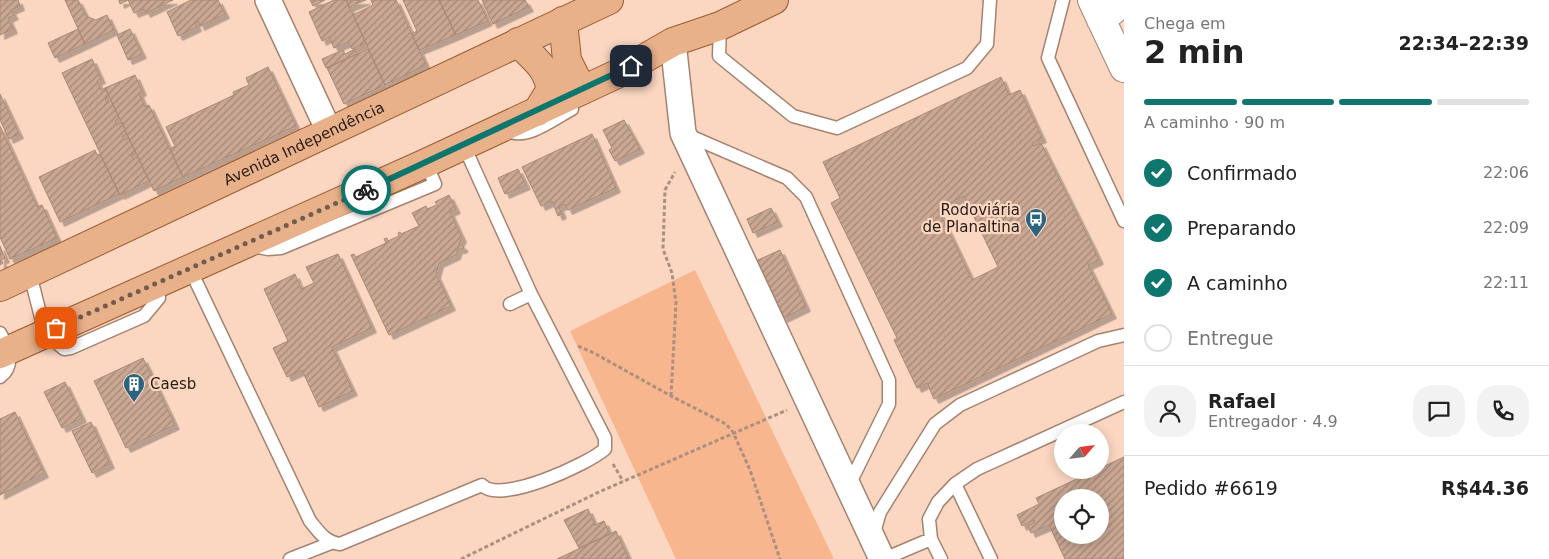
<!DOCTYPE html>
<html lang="pt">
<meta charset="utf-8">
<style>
:root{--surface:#fff;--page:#f2f2f2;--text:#222;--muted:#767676;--line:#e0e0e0;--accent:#0f766e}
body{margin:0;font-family:"DejaVu Sans",sans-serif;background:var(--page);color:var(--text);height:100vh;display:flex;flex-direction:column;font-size:19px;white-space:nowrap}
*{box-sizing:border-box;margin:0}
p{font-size:16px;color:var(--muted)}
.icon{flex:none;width:28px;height:28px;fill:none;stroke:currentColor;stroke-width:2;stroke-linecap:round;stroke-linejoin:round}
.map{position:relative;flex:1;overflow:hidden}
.side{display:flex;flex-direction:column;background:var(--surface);width:425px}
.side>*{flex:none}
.needle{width:32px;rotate:62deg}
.fabs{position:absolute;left:1054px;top:424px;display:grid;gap:10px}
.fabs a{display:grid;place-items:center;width:55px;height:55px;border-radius:50%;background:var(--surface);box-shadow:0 2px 12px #0003;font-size:25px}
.pin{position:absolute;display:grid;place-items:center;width:42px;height:42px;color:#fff;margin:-21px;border-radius:10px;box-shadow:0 2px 8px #0006}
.courier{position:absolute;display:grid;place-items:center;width:50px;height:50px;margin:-25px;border:4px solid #0f766e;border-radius:50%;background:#fff;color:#222;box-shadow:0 1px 6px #0007}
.summary em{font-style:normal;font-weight:700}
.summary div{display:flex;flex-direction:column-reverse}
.summary{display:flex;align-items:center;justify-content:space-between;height:85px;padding:0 20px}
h1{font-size:32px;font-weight:700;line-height:38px}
.bar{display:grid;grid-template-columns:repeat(4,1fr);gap:8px 5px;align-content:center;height:60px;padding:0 20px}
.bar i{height:6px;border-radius:4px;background:var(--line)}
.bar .current{background:var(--accent)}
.bar p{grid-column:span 4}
.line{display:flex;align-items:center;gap:12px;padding:0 20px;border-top:1px solid var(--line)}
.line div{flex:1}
.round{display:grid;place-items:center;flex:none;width:52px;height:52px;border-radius:20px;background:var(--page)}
ol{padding:0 20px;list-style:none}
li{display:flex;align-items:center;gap:15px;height:55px}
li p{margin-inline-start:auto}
li .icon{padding:5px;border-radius:50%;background:var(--accent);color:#fff;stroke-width:4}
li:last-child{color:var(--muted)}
li i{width:28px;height:28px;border:2px solid var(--line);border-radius:50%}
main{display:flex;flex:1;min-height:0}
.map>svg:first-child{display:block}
</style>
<main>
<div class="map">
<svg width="1124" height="559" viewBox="0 0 1124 559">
<defs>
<pattern id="building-hatch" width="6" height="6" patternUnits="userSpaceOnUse" patternTransform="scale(1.25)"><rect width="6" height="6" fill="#c9a793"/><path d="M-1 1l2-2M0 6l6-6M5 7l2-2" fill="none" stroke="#a38777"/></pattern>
<filter id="shadow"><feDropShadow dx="4.5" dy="4.5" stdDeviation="0" flood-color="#0004"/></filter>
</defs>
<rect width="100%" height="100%" fill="#fbd7c2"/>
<path fill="#f7b68e" d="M 695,270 L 834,559 L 676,559 L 570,331 Z"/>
<path fill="url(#building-hatch)" stroke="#a98975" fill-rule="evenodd" filter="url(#shadow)" d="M 0,0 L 18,0 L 20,6 L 11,10 L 14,15 L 8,18 L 13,29 L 0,35 Z
M 65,0 L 78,0 L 86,16 L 96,20 L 107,15 L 114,30 L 85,44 Z
M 119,0 L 173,0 L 146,13 L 144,9 L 134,13 L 128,0 L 120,4 Z
M 218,0 L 225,14 L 200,26 L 198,21 L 195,22 L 197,27 L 178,36 L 167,12 L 191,0 Z
M 310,0 L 325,0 L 313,6 Z
M 334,0 L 346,0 L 366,43 L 352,49 L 348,42 L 334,48 L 329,37 L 322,41 L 309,12 Z
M 346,0 L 366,0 L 349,7 Z
M 371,0 L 396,0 L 426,65 L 385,85 L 353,15 L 373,5 Z
M 403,0 L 439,0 L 456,35 L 419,50 L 412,34 L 417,31 Z
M 439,0 L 478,0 L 488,21 L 456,35 Z
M 482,0 L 525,0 L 529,7 L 493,24 Z
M 78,29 L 85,44 L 55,58 L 48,43 Z
M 130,29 L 142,54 L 128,60 L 117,35 Z
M 355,49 L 357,54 L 326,68 L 322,59 L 343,50 L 345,54 Z
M 368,49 L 385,85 L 344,104 L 327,68 Z
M 92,59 L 101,79 L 97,81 L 101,90 L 105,88 L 109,96 L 105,98 L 107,103 L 111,100 L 119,118 L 115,121 L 117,125 L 122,122 L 127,134 L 122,136 L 124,140 L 129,138 L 136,153 L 131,155 L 133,159 L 138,157 L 149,181 L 120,195 L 62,73 Z
M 268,67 L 296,126 L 183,177 L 170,149 L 175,146 L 166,127 L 234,95 L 233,92 L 249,85 L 246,78 Z
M 135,75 L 142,91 L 139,93 L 145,107 L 149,105 L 183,177 L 154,191 L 105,88 Z
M 1001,77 L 1009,95 L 1020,90 L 1042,138 L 1032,143 L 1033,146 L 1041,143 L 1094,249 L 1099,260 L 1088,265 L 1112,314 L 934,399 L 927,383 L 917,388 L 894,340 L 897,338 L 831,203 L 840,198 L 823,162 ZM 964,196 L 998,267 L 972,280 L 938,209 Z
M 0,94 L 19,134 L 9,139 L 0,120 Z
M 624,120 L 640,149 L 615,161 L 609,150 L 612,148 L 603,130 Z
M 0,126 L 37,207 L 42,205 L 57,238 L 10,259 L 0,237 Z
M 592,134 L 616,188 L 568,210 L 565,204 L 559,207 L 562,214 L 558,216 L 552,201 L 541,206 L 522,167 Z
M 95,150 L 97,155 L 100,154 L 119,194 L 60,222 L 39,177 Z
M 518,169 L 526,185 L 505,194 L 498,178 Z
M 449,195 L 456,209 L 450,212 L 462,238 L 459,243 L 464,247 L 462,249 L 458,249 L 456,255 L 439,263 L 436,274 L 451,306 L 389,335 L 351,255 L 354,254 L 356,257 L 386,243 L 384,239 L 387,238 L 388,241 L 399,236 L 398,233 L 400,232 L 401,234 L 419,226 L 412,213 L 426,206 L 427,209 L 437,205 L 435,202 Z
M 771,208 L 778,222 L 753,233 L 747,219 Z
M 0,246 L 5,258 L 1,260 L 3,263 L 0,265 Z
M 780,250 L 806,307 L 783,318 L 756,261 Z
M 338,254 L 372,328 L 332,347 L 353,391 L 319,407 L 302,370 L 287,377 L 273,348 L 288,341 L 264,289 L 295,274 L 301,289 L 314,283 L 306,267 Z
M 143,358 L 175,425 L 126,448 L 94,381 Z
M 65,382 L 82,418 L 62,428 L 44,392 Z
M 15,412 L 44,473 L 0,495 L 0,419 Z
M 91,422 L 110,464 L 92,473 L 72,431 Z
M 1124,457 L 1124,559 L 1065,559 L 1049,525 L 1031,533 L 1028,526 L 1035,522 L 1034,520 L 1022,526 L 1017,515 L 1039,504 L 1036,498 ZM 1062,498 L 1100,498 L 1100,535 L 1062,535 Z
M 588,509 L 595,525 L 604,521 L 610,534 L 579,548 L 564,520 Z
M 616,531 L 629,559 L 557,559 L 610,534 Z"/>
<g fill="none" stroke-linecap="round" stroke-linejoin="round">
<g stroke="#a48370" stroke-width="15">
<path id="lane" d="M 1063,0 L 1048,58 L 1124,221
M 720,26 L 719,56 L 793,116 L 837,128 L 967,68 L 987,44 L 990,0
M 507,130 C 525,142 555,118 572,109
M 685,134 L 787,178 L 806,197 L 889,380 L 889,404 L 848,487
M 464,146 L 531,294 L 510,304
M 252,246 L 268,249 L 281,248 L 435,184 L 426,163
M 190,269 L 310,521 C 319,532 325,542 340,544 L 482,485 C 500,505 588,464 605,449 L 605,438 L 531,294
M 30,274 L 45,333 L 64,349 L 71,348 L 144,316 L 159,298 L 158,283
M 0,333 C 8,347 16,365 0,377
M 955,484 L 991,559
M 873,536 L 880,512 L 935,424 L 960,405 L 1098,341 L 1124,335
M 931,539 L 929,519 L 938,502 L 955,484 L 977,469 L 1124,402
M 290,559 L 331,543
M 884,559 L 931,539 L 941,559"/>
</g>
<g stroke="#a48370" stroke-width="28">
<path id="street" d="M 268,0 L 329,131
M 673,42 L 683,133 L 882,559"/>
</g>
<g stroke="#a48370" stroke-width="30">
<path id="secondary" d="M 1092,0 L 1124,68
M 1101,20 L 1124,1"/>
</g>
<g stroke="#9c5b2e" stroke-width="30">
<g id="primary">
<path d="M 563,21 L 567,60 L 582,90"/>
<path d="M 518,42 C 535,61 545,64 551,89 L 537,112"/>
<path id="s1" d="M 0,287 L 609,0"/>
<path d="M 0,354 L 426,163 L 617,74 L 673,42 L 720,26 L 774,0"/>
</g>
</g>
<path stroke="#ab9080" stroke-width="3" stroke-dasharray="4 2.5" stroke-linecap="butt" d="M 578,346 L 594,353 L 671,396 L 726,424 L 733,432 L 750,470 L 780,559
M 671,396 L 676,303 L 672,273 L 663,249 L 665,190 L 675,172
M 613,464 L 623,481
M 461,559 L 599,492 L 787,410"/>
<use href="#lane" stroke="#fff" stroke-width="12"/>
<use href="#street" stroke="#fff" stroke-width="25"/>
<use href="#secondary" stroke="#fff" stroke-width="28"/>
<use href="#primary" stroke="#e9b18a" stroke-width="28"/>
</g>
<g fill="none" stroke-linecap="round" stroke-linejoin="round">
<path stroke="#715d50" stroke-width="5" stroke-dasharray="0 9" d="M 56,328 L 366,190"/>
<path stroke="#0f766e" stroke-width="6" d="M 366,190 L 631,66"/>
</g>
<defs>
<g id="bus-pin" transform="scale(1.125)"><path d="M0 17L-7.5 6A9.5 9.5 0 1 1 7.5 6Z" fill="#2c637e" stroke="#fbd7c2"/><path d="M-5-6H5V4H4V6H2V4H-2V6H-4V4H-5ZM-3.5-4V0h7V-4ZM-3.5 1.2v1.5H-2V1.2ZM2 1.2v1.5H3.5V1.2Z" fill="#fff"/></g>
<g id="building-pin" transform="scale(1.125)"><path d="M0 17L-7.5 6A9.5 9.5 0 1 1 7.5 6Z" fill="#2c637e" stroke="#fbd7c2"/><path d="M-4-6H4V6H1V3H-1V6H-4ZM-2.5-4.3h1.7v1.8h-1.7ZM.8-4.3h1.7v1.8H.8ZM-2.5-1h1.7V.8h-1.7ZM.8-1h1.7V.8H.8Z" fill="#fff"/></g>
</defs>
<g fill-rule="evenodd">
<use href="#bus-pin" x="1036" y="219"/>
<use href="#building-pin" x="134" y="384"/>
</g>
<g text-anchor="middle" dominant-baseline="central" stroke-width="4.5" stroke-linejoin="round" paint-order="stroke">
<g font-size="15" fill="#271b13" stroke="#fbd7c2">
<text stroke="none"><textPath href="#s1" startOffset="336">Avenida Independência</textPath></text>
</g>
<g font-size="15" fill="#271b13" stroke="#fbd7c2" text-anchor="end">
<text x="1020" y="210">Rodoviária<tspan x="1020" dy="17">de Planaltina</tspan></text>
<text x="150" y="384" text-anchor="start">Caesb</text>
</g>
</g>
</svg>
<div class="fabs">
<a><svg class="needle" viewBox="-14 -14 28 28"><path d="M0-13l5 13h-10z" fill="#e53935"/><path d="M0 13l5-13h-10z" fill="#767676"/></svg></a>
<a><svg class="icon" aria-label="locate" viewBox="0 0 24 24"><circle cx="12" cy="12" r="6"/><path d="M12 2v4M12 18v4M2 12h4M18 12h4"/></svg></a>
</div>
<div class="pin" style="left:56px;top:328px;background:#ea580c"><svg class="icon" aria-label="bag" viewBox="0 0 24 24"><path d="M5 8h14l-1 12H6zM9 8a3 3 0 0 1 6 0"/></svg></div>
<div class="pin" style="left:631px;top:66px;background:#1f2937"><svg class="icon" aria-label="home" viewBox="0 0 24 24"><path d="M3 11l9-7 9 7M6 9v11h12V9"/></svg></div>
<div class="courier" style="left:366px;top:190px"><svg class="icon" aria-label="bike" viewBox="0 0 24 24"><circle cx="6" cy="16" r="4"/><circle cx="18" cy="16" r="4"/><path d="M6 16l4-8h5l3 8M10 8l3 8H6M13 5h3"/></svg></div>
</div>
<section class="side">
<div class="summary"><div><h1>2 min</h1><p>Chega em</p></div><em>22:34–22:39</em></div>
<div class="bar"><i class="current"></i><i class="current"></i><i class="current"></i><i></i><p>A caminho · 90 m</p></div>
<ol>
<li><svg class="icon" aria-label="check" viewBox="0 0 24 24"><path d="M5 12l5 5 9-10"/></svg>Confirmado<p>22:06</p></li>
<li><svg class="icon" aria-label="check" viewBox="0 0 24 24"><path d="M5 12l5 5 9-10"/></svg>Preparando<p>22:09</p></li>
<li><svg class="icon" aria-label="check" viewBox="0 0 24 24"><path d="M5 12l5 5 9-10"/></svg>A caminho<p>22:11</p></li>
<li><i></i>Entregue</li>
</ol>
<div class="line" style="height:90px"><a class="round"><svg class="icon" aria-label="person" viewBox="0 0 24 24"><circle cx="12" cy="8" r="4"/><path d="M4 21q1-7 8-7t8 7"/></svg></a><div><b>Rafael</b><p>Entregador · 4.9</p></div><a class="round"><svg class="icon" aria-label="chat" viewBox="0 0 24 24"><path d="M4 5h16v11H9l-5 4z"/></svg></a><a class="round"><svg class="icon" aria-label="phone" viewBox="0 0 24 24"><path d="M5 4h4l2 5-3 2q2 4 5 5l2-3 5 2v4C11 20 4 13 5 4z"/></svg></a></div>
<div class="line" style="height:65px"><div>Pedido #6619</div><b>R$44.36</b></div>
</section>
</main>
